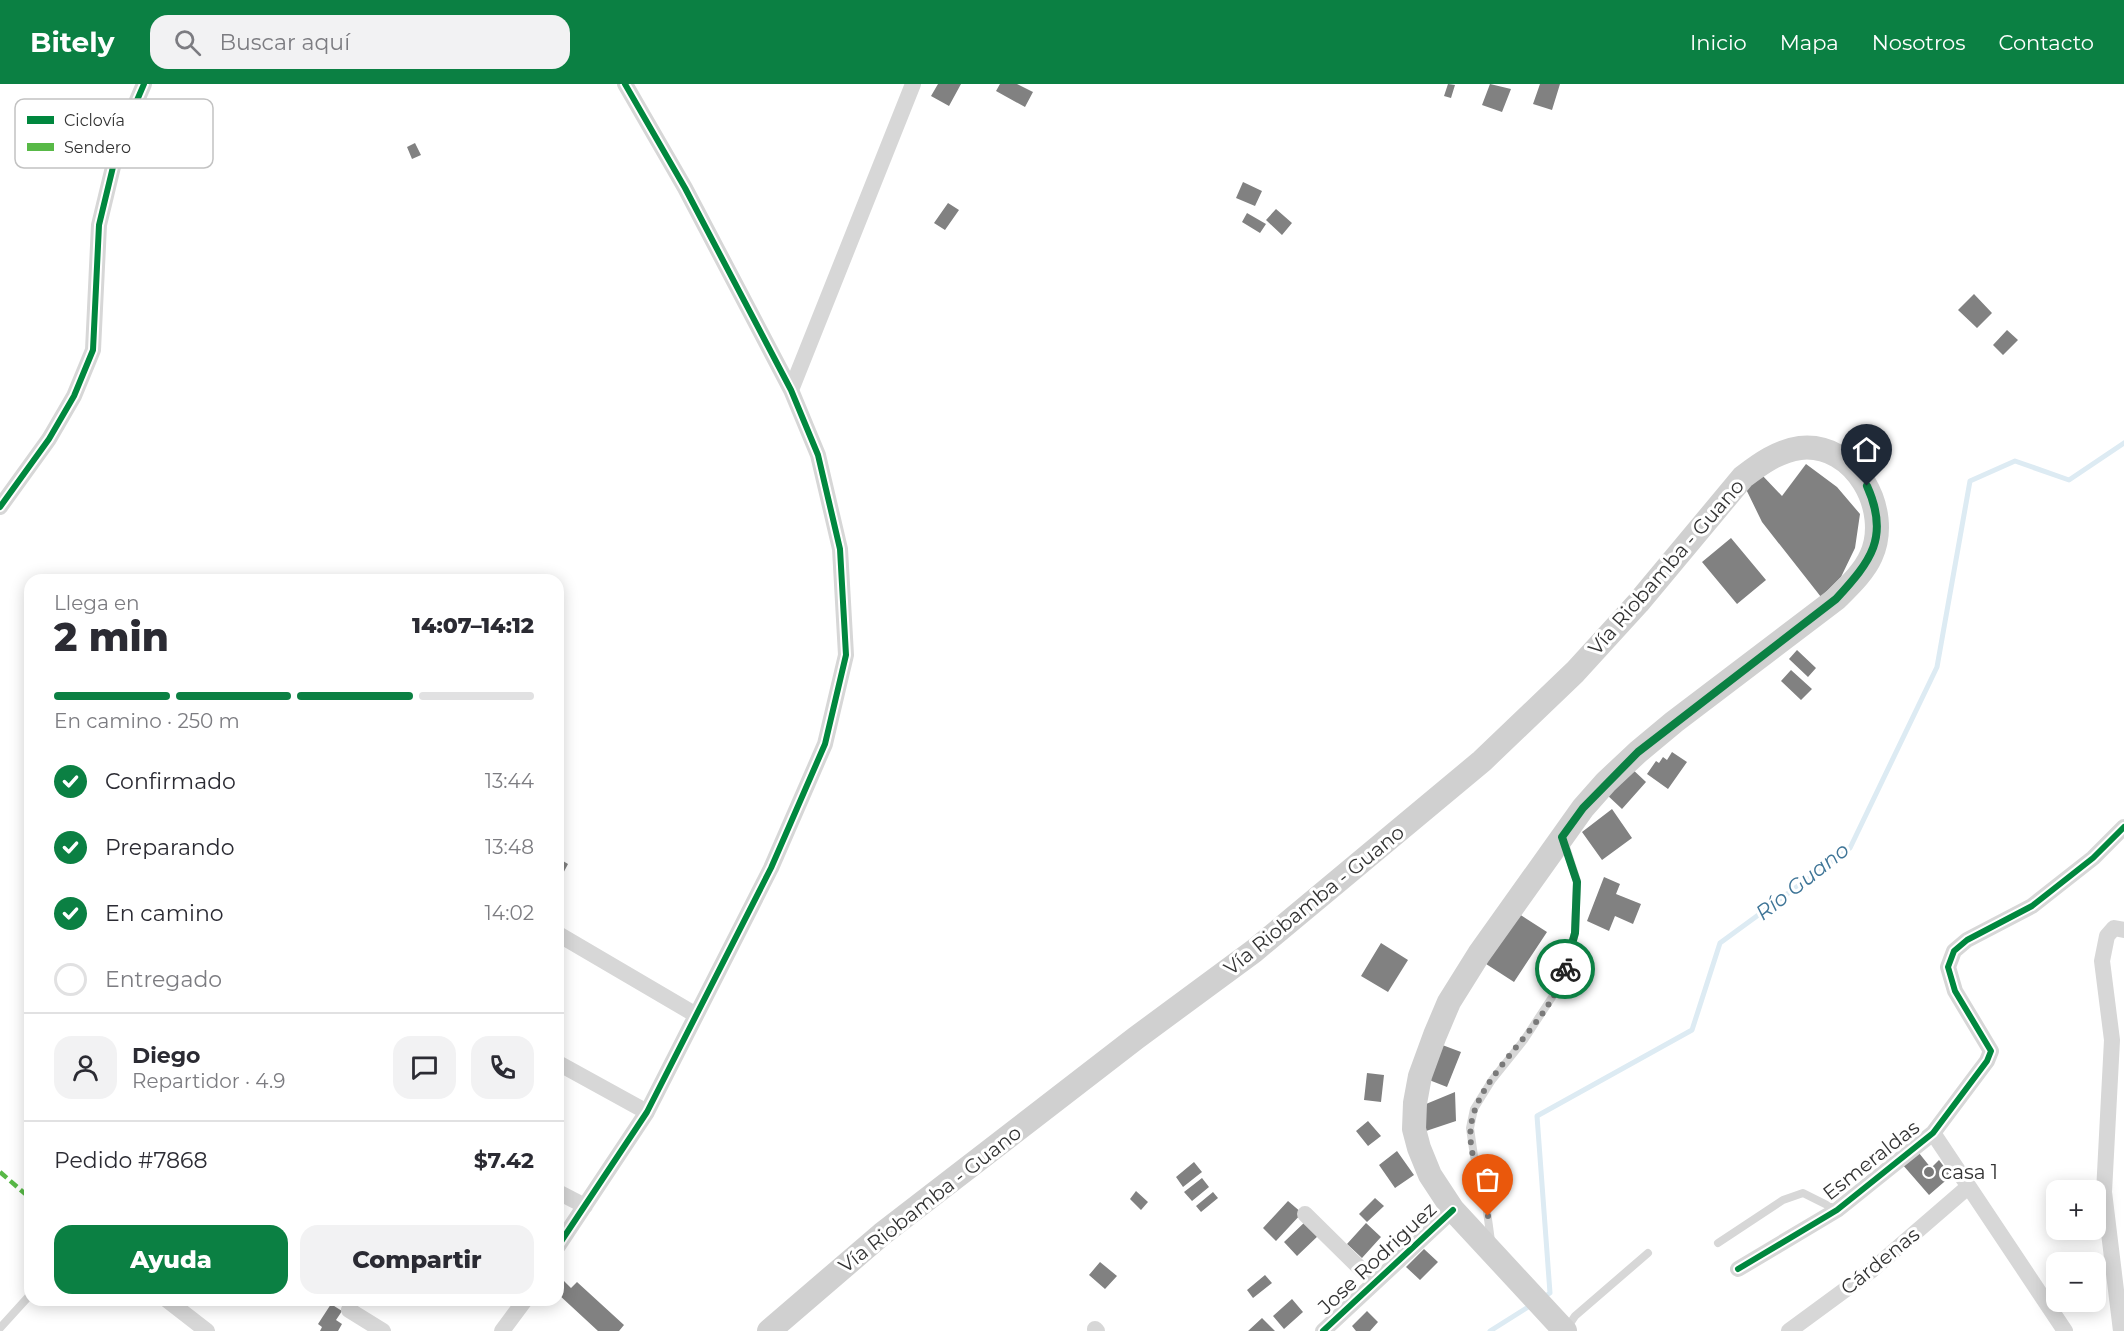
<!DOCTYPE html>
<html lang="es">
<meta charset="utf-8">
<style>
:root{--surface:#fff;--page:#f2f2f3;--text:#2b2b33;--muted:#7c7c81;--line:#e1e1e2;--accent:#0b8043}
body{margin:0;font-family:Montserrat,sans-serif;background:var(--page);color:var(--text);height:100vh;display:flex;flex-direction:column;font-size:22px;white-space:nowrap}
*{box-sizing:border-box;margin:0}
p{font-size:20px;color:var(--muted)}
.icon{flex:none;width:33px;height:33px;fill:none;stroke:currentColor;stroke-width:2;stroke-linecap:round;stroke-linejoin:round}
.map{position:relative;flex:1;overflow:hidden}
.details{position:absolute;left:24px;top:490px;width:540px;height:732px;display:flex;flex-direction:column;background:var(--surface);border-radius:18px;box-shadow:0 3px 15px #0003}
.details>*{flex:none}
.fabs{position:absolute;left:2046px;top:1096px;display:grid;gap:12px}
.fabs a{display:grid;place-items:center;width:60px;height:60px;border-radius:12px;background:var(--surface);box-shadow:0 3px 15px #0003;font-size:30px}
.pin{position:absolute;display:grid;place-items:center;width:51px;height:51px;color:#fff;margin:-62px -26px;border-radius:50% 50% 50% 0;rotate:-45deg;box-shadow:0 0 6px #0007}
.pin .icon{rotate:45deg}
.courier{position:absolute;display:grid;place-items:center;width:60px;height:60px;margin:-30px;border:4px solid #0b8043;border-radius:50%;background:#fff;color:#222;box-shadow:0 2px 8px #0007}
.head em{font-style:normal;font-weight:800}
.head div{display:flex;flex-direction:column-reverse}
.head{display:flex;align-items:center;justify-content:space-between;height:102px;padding:0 30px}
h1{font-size:39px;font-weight:800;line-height:45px}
.bar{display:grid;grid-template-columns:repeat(4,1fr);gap:9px 6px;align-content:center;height:72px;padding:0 30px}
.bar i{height:8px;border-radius:4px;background:var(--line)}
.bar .selected{background:var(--accent)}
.bar p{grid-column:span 4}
.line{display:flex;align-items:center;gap:15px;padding:0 30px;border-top:2px solid var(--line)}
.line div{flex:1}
.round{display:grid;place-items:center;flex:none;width:63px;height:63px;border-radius:18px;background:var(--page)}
ol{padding:0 30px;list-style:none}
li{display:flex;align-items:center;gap:18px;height:66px}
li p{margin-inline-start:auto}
li .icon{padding:6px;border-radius:50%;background:var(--accent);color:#fff;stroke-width:4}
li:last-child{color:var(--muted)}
li i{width:33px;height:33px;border:3px solid var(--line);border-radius:50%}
.cta{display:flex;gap:12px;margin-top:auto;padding:12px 30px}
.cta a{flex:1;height:69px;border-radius:18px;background:var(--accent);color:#fff;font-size:24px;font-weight:800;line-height:69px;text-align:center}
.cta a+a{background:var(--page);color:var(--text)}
header{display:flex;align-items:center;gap:36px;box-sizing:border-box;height:84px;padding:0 30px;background:var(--accent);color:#fff}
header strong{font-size:28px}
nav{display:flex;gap:33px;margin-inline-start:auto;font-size:21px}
.search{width:420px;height:54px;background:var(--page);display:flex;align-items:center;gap:15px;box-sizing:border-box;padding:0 21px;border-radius:18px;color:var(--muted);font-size:22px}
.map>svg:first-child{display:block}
</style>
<header>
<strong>Bitely</strong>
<div class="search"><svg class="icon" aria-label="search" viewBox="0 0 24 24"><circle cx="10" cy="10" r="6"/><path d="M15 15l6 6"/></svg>Buscar aquí</div>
<nav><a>Inicio</a><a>Mapa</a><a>Nosotros</a><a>Contacto</a></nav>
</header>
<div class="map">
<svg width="2124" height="1247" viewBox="0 0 2124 1247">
<rect width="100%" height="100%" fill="#fff"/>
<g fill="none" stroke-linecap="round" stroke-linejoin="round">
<path stroke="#ddebf3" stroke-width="5" d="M 1544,1213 L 1550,1209 L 1537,1032 L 1692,946 L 1720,859 L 1850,764 L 1937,583 L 1970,397 L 2015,377 L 2069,396 L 2124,359
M 1490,1247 L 1533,1220"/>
</g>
<path fill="#818181" d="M 938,0 L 961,0 L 949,22 L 931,12 Z
M 1000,0 L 1017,0 L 1033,8 L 1025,23 L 996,7 Z
M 1448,0 L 1455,1 L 1451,14 L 1444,12 Z
M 1490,0 L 1511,5 L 1502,28 L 1482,21 Z
M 1540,0 L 1560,0 L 1552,26 L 1533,20 Z
M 415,59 L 421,71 L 412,75 L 407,63 Z
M 1243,98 L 1262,107 L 1255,122 L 1236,114 Z
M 948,119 L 959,126 L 945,146 L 934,139 Z
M 1276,125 L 1292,139 L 1282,151 L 1266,136 Z
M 1247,129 L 1266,140 L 1260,149 L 1242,138 Z
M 1974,210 L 1992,229 L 1977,244 L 1958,226 Z
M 2007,246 L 2018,256 L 2003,271 L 1993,261 Z
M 1806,380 L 1837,403 L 1860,430 L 1855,464 L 1841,493 L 1821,513 L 1762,438 L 1744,401 L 1761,390 L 1782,412 Z
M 1731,454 L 1766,496 L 1737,520 L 1702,478 Z
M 1797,566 L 1816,584 L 1808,593 L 1789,575 Z
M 1791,586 L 1812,605 L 1801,616 L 1781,597 Z
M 1672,668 L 1687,678 L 1668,705 L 1647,690 L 1656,677 L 1659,679 L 1663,673 L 1667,676 Z
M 1629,682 L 1646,698 L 1622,725 L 1605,709 Z
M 1612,725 L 1632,754 L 1602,776 L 1582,748 Z
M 558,774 L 568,780 L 558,799 Z
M 1604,793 L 1620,800 L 1616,810 L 1641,820 L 1633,840 L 1615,832 L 1609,847 L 1587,837 Z
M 1516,828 L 1547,848 L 1514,898 L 1483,878 Z
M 1381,859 L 1408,876 L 1388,908 L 1361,892 Z
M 1437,959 L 1461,968 L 1447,1003 L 1424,994 Z
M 1367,989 L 1384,991 L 1381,1018 L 1364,1016 Z
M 1455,1008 L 1456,1037 L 1426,1047 L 1426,1020 Z
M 1368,1037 L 1381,1052 L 1368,1062 L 1356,1047 Z
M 1397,1067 L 1414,1091 L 1395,1104 L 1379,1081 Z
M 1919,1069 L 1931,1084 L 1939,1076 L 1951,1092 L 1929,1111 L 1902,1080 Z
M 1194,1078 L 1202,1088 L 1183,1103 L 1176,1093 Z
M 1202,1094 L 1209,1103 L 1192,1117 L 1184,1108 Z
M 1136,1107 L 1148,1118 L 1141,1126 L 1130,1115 Z
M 1213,1108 L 1218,1114 L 1201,1128 L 1196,1122 Z
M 1375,1114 L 1384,1122 L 1367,1138 L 1359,1130 Z
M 1288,1117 L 1302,1129 L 1276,1157 L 1263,1144 Z
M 1307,1136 L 1320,1150 L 1297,1172 L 1284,1158 Z
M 1366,1139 L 1381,1153 L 1362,1174 L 1347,1160 Z
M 1424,1165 L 1438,1178 L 1420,1196 L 1406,1183 Z
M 1100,1178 L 1117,1192 L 1105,1205 L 1089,1191 Z
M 1265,1191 L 1272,1199 L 1253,1214 L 1247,1206 Z
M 564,1197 L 571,1204 L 577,1198 L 624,1241 L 619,1247 L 598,1247 L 558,1210 L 558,1203 Z
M 1292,1215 L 1303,1228 L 1284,1245 L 1273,1232 Z
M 331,1220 L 342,1227 L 336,1236 L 342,1240 L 338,1247 L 320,1247 L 322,1243 L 318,1240 Z
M 1367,1227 L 1378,1238 L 1370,1247 L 1356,1247 L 1352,1242 Z
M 1262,1234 L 1275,1247 L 1248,1247 Z"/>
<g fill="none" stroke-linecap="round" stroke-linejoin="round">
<path stroke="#d7d7d7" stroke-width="8" d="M 1491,1157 L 1485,1113 L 1474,1072 L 1470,1044 L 1474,1025 L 1492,996 L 1524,956 L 1562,898 L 1575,849 L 1577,797 L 1564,757
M 1718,1159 L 1783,1116 L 1803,1109 L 1837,1126
M 0,1244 L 30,1211
M 1567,1244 L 1575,1232 L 1648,1169"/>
<path stroke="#d7d7d7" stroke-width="16" d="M 791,306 L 913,0
M 0,423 L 49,355 L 74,312 L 93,266 L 99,141 L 119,58 L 144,0
M 558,850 L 696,931
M 558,979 L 647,1028
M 1933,1049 L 2065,1247
M 558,1108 L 585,1122
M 1305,1130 L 1374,1198
M 558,1162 L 647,1028 L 771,784 L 825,660 L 846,571 L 840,465 L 818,371 L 791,306 L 685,104 L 625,0
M 1738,1185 L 1837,1126 L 1933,1049 L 1987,977 L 1991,967 L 1955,907 L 1948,883 L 1954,867 L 1967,856 L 2032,822 L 2093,774 L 2124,743
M 167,1216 L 207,1247
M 349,1226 L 383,1247
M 1095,1245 L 1097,1247
M 502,1247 L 525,1216
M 1323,1247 L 1453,1126
M 1789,1247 L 1872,1186 L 1968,1103
M 2121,1247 L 2104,1108 L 2112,956 L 2102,877 L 2107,852 L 2114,844 L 2124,846"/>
<path stroke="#d0d0d0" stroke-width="24" d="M 769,1247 L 882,1150 L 1136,954 L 1254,867 L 1482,677 L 1575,588 L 1638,519 L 1743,393 C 1760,380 1778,367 1800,364 C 1855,358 1892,426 1871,472 C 1864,488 1849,502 1836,515 L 1674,638 L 1638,668 L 1606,698 L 1583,724 L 1479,870 L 1449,918 L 1435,951 L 1420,992 L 1415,1019 L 1414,1045 L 1419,1064 L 1430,1091 L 1453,1126 L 1565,1247"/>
<path stroke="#58b947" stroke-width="4.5" stroke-dasharray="9 4.5" stroke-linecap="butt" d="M 0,1088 L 30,1114"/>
<g stroke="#fff" stroke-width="10">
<path id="cycleway" d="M 0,423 L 49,355 L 74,312 L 93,266 L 99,141 L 119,58 L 144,0
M 558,1162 L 647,1028 L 771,784 L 825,660 L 846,571 L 840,465 L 818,371 L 791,306 L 685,104 L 625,0
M 1738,1185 L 1837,1126 L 1933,1049 L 1987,977 L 1991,967 L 1955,907 L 1948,883 L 1954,867 L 1967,856 L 2032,822 L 2093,774 L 2124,743
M 1323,1247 L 1453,1126"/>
</g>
<use href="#cycleway" stroke="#00873e" stroke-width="6"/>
</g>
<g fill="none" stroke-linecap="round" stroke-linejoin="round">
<path stroke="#7a7a7a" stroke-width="6" stroke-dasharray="0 10.8" d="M 1488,1132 C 1484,1105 1467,1068 1471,1042 C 1477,990 1551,940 1565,885"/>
<path stroke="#0b8043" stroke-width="8" d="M 1565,885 L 1575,849 L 1577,798 L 1562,753 L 1583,724 L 1638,668 L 1836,515 C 1871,477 1890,453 1867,402"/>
</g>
<circle fill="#7a7a7a" stroke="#fff" stroke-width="2" cx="1929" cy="1088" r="6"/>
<g text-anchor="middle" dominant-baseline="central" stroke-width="6" stroke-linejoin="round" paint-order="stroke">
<g font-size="20" fill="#333" stroke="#fff">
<text transform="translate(1666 483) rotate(-49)">Vía Riobamba - Guano</text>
<text transform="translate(1314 816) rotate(-39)">Vía Riobamba - Guano</text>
<text transform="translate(1871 1076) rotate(-38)">Esmeraldas</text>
<text transform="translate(930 1115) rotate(-38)">Vía Riobamba - Guano</text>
<text transform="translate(1377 1174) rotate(-43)">Jose Rodriguez</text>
<text transform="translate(1880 1177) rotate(-39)">Cárdenas</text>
</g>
<g font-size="20" fill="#333" stroke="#fff" text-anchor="start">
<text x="1941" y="1088">casa 1</text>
</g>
<g font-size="21" font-style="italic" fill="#3f7597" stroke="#fff">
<text transform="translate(1802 797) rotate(-38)">Río Guano</text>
</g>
</g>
<rect x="15" y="15" width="198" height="69" rx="9" fill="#fff" stroke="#c2c2c2" stroke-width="1.5"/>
<rect x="27" y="32" width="27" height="8" fill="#00873e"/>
<rect x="27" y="59" width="27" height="8" fill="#58b947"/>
<g font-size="16" fill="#333">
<text x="64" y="42">Ciclovía</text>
<text x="64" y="69">Sendero</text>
</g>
</svg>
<div class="fabs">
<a>+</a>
<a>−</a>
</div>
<div class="pin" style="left:1488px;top:1132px;background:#ea580c"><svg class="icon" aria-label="bag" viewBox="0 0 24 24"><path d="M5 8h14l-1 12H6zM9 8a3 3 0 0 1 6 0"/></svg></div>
<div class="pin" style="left:1867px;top:402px;background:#1f2937"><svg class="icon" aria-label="home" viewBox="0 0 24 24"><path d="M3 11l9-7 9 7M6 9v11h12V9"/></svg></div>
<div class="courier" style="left:1565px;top:885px"><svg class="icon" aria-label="bike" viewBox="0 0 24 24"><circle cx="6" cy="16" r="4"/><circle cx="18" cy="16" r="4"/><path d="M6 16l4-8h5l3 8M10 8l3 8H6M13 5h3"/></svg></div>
<section class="details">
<div class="head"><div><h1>2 min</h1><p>Llega en</p></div><em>14:07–14:12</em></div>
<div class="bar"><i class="selected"></i><i class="selected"></i><i class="selected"></i><i></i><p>En camino · 250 m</p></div>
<ol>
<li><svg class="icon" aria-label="check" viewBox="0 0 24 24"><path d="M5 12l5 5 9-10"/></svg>Confirmado<p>13:44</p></li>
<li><svg class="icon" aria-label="check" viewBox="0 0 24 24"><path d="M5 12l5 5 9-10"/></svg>Preparando<p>13:48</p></li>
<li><svg class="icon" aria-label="check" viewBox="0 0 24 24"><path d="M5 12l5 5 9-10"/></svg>En camino<p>14:02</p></li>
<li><i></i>Entregado</li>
</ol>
<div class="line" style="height:108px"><a class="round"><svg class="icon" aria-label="person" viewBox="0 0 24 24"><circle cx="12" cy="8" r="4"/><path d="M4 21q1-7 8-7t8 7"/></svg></a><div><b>Diego</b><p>Repartidor · 4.9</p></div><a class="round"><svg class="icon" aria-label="chat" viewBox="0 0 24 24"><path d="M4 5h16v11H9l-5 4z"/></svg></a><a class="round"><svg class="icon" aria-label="phone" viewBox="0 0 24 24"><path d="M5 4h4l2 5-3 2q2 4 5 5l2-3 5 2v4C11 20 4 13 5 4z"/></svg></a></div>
<div class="line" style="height:78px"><div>Pedido #7868</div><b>$7.42</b></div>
<div class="cta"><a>Ayuda</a><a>Compartir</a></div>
</section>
</div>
